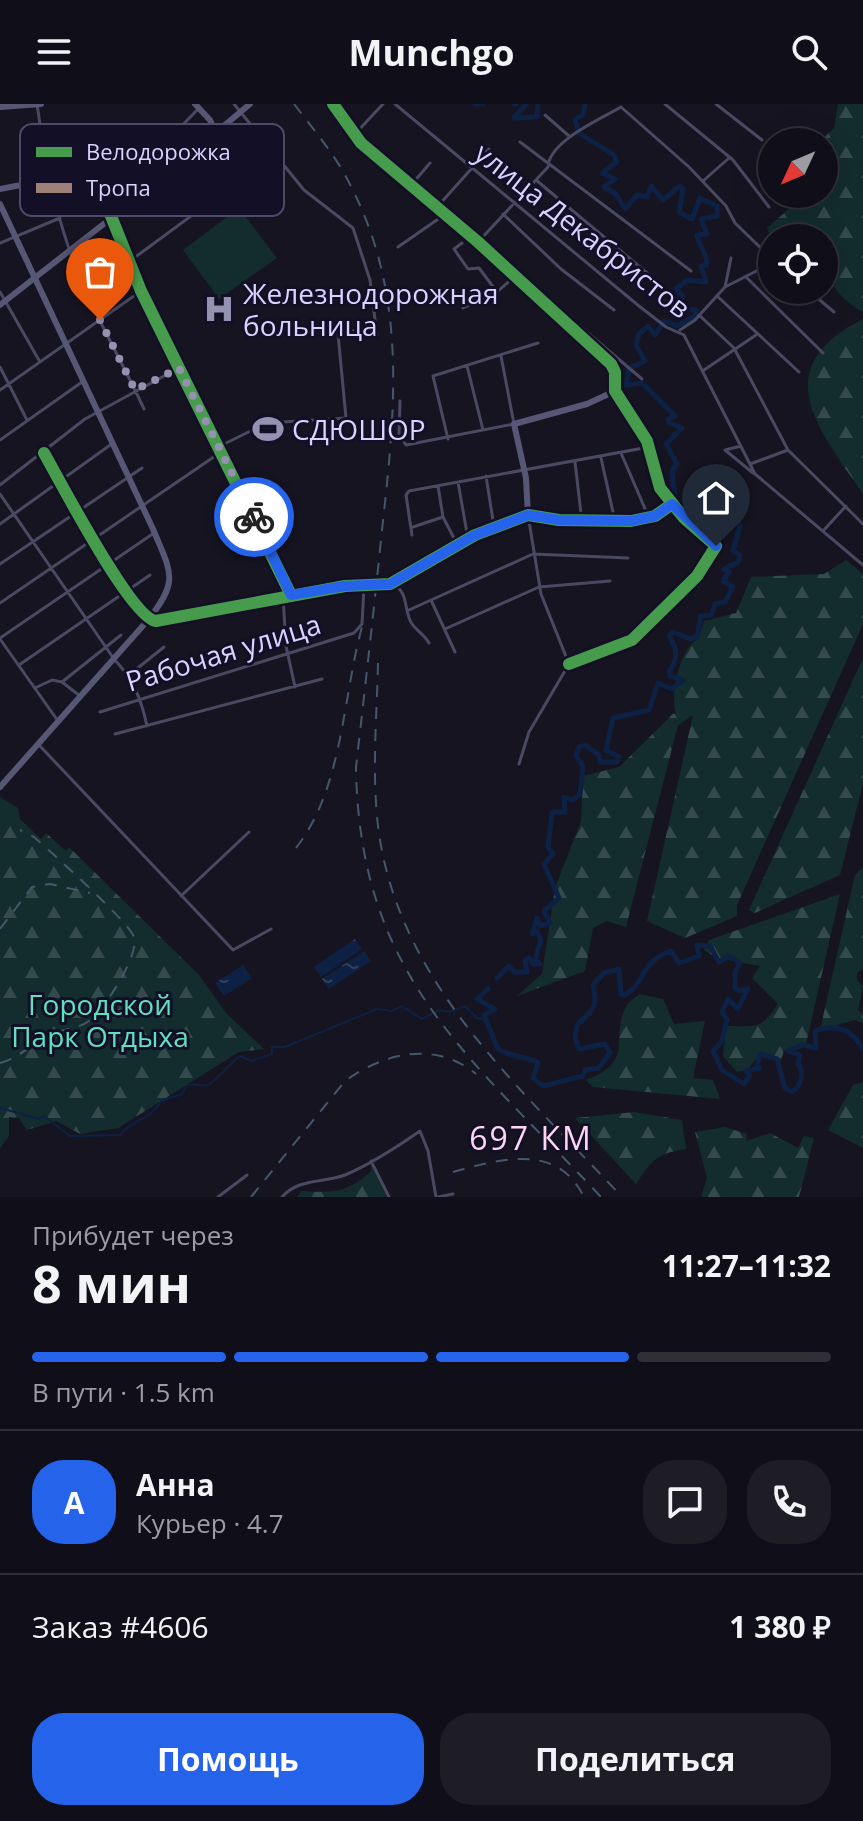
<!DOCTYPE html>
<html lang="ru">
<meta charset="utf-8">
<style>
:root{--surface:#100f19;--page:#1e1d26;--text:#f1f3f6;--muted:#9c9ca2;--line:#302f38;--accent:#2563eb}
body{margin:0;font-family:"Open Sans",sans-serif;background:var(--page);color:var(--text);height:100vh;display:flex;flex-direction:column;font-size:30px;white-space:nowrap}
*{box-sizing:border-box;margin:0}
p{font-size:26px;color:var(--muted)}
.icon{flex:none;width:44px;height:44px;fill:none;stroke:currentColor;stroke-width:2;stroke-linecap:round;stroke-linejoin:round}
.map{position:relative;height:1093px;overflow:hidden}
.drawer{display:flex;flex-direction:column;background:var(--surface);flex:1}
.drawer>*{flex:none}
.needle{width:52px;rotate:226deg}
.buttons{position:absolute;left:758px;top:24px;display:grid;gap:16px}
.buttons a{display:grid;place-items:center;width:80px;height:80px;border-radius:50%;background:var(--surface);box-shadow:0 8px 32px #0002,0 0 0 2px var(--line);font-size:40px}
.pin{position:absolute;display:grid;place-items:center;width:68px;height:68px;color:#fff;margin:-82px -34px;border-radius:50% 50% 50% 0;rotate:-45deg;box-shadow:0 0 8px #0007}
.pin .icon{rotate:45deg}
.courier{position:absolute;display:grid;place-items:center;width:80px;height:80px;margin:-40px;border:6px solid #2563eb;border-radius:50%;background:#fff;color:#222;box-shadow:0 2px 10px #0007}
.overview em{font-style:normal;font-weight:700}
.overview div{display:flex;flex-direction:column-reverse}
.overview{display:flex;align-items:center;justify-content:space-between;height:136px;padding:0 32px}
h1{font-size:52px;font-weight:700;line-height:60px}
.bar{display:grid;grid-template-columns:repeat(4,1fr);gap:12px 8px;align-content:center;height:96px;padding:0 32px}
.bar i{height:10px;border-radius:6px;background:var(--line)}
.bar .on{background:var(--accent)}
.bar p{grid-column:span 4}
.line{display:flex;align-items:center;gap:20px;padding:0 32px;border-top:2px solid var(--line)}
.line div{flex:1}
.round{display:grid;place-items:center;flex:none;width:84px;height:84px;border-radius:32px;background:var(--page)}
.button{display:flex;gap:16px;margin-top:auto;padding:16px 32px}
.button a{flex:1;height:92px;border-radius:32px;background:var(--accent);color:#fff;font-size:32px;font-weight:700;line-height:92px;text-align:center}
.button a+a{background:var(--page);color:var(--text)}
header{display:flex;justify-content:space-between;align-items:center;height:104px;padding:0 32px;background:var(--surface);font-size:36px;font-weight:700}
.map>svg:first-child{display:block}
</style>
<header><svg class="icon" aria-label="menu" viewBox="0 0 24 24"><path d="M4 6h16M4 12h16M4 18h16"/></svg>Munchgo<svg class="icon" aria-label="search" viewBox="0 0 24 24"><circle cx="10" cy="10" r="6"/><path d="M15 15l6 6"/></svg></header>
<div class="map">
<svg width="863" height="1093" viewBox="0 0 863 1093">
<defs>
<pattern id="forest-firs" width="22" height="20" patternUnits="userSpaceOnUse" patternTransform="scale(2)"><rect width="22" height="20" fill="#132c2d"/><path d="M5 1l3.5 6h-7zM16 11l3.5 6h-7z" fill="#354a4c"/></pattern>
<pattern id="water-ripples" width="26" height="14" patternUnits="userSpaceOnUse" patternTransform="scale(2)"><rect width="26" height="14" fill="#0d2144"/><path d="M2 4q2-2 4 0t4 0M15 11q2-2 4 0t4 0" fill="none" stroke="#304060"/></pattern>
</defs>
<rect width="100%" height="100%" fill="#161421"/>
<path fill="url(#forest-firs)" d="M 838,0 L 863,0 L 863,208 C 830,189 824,170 824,134 L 772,134 L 772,138 L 767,124 L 798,97 L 800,90 L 824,90 L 824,38 L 819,38 L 834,24 Z
M 863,215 L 863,390 C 819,325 765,265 863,215 Z
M 846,456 L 863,470 L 863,520 L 737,801 L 737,812 L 685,834 L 647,817 L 693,611 L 678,621 L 626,823 L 607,817 L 593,824 L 585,867 L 517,892 L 542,870 L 555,784 L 581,717 L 583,672 L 619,663 L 674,609 L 676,611 C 670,590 679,545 699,534 L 704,517 L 736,509 L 751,473 L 824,470 Z
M 863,554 L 863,679 L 840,771 L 755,809 L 749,806 Z
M 0,693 L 18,704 L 20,715 L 41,735 L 46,729 L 66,747 L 69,743 L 199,871 L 226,909 L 264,945 L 239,948 L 118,1024 L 80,1030 L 56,1017 L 27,1026 L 19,1014 L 9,1013 L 9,1032 L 0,1044 Z
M 863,763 L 863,865 L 857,869 L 857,877 L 863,882 L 858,906 L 863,909 L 863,919 L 855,916 L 820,926 L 855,771 Z
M 840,790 L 806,940 L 784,947 L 780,959 L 773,952 L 760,950 L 747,966 L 737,968 L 723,952 L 726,922 C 756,922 760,927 778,900 L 752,874 L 760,862 L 717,854 L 704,846 L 709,836 Z
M 640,890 L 663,895 L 674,920 L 705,917 L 693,974 L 713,976 L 720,995 L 593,983 L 586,976 C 637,956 609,935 626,903 C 628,898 636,893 640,890 Z
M 863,978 L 863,1044 L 828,1026 L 853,981 Z
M 634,1008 L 682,1016 L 686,1045 C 658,1049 651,1056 636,1080 L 575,1014 Z
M 725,1023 L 747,1030 L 746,1037 L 770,1029 L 798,1044 L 804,1032 L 814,1034 L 799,1093 L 701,1093 L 707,1074 L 695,1028 Z
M 371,1060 L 387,1093 L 297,1093 L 302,1087 C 331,1089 349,1089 371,1067 Z"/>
<path fill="#132c2d" d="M 239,104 L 277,154 L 219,195 L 183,146 Z"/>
<path fill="url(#water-ripples)" d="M 355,835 L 362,845 L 321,873 L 314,863 Z
M 364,847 L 371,857 L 329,885 L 322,875 Z
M 243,861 L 252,874 L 224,892 L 215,879 Z"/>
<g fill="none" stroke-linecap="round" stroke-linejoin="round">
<path stroke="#0d2144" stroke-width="2" d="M 0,1004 L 39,1015 L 44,1012 L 70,1032 L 120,1031 C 132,1015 151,1016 161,997 L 182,990 L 187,981 C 194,980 202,982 207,981 C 214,980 231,958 240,952 L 251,957 L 272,950 L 272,943 L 285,943 L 377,905 L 392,907 L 402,902 L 422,915 L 439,906 L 450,908 L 465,902 L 477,914 L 486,916"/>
<path stroke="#0d2144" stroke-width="5" d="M 475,0 L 483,0
M 514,0 L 516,0
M 526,0 L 514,14 L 537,13 L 538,0
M 585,0 L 583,11 L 575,15 L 579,29 L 614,51 L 617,58 L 602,69 L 615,75 L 604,83 L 616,90 L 625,105 L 637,91 L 647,93 L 651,82 L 663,96 L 680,82 L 683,85 L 679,108 L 692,115 L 700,94 L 717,102 L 717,112 L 701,115 L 707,130 L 697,131 C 699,143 707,148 707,161 L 701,162 L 706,178 L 687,176 L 676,185 L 683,193 L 667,198 L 677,207 L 683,204 L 696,206 L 695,212 L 677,222 L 664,217 L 655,231 L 648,222 L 639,230 L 636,241 L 645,257 L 630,264
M 497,874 L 509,862 L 514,868 L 527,868 L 525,856 L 529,854 L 533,860 L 540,860 L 535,855 L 541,836 L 537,827 L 532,830 L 537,814 L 540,822 L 550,819 L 544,807 L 559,794 L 544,760 L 553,750 L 548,743 L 552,708 L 565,708 L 564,693 L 572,696 L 580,690 L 583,663 L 576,651 L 579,643 L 585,641 L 599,651 L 600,658 L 617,658 L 619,653 L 606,646 L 613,614 L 649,606 L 658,579 L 672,585 L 683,576 L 670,572 L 669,568 C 678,555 678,545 669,532 L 673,528 L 690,535 L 697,533 L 701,512 L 711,511 L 715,500 L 725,498 L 733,483 L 723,477 L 729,468 L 724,465 L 738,458 L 740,451 L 733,447 L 740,422 L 732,407 L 734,396 L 715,381 L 705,395 L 691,390 L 686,400 L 675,395 L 672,367 L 677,360 L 666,340 L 682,324 L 669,319 L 668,315 L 675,312 L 642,279 L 626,281 L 629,265
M 488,885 L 477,895 L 495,905 L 484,911 L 498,945 C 512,954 529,952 538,959 L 533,974 L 543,982 L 583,972 L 585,966 L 599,964 L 610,949 L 605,940 L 579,945 L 575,934 L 577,921 C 592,907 599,903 593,881 L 604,869 L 619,865 L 621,890 L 625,891 C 647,878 638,859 671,847 L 679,859 L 699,852 L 697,841 L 710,842 L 719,858 L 729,852 L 740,859 L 735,868 L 735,884 L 740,887 L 748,884 L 738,905 L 728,895 L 722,908 L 727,915 L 722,937 L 713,947 L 722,966 L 744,980 L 750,971 L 746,967 L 760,964 L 757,962 L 760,950 L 777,955 L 785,984 L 792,988 C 801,982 805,969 798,959 L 800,951 L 788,947 L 803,941 L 816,944 L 815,927 C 836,919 852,926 863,945"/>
<path stroke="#4a4962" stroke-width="3" d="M 37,0 C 46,65 59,129 87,190 C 105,229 126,266 144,305
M 234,0 L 304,86 L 353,124 L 370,176 L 377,231
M 395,0 L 639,202 L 666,223 L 684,231 L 755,370 L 863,461
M 665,0 L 733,56 L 769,103
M 716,0 L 762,36
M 621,3 L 689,63 L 726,102 L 735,119 L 772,155
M 545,11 L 569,32
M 216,30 L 274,105
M 354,31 L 383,0
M 520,38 L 691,167
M 93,67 L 138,57 L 170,34 L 199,4
M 536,76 L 653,174
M 703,77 L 729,54
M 412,80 L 430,59
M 438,102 L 489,45
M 503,110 L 561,165 L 614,206
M 479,137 L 548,63 C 549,37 601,15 621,3
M 0,139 L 60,114
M 462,139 L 454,145 L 468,165 L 479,164 L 497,188
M 398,143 L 444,111
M 130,157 L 275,50
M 517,169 L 642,275
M 746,173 L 823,249
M 725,183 L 731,154
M 808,186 L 834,208
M 0,188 L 40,258
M 717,192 L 799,268
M 463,204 L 497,188 L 515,172
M 699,211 L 734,244 L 788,346 L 863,420
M 680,226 L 695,216 L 725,183 L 772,159
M 467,262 L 483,326
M 0,263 L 27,316
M 704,266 L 756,231
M 0,286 L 141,187
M 400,297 L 399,331 L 406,341 L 514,320 L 501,252
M 448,335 L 433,272 L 538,239
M 0,336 L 82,278
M 218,343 L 267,319 L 346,314 L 338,230 L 374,223
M 725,346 L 753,369
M 725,346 L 741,342
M 44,349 L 93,435 L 147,515
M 621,349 L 649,414
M 601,354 L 615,417
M 575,358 L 582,418
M 750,360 L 788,346
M 486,372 L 494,423
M 458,378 L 468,435
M 0,381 L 85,315 L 177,265
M 438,382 L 443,413 L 458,442
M 0,390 L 114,555 C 133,575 141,594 147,622
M 0,420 L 113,339
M 413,423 L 443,413
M 823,427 L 846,402
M 412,431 L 406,391 L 409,387 L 649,343
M 0,460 L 142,364
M 392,479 C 410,489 403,507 412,520 C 417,527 424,530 429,539
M 283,492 L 286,542 L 295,583
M 431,496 L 455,548
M 0,499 L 221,348
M 409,506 L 533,450 L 628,454
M 445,525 L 539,483 L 610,477
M 0,534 L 154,429
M 0,535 L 58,617
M 570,559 L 632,536 L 697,472 L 715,446 L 713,437 L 684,414 L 665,391 L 647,337 L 615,287
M 19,561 L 150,471
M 129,571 L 164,543
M 62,578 L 80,592
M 35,584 L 52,576 L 62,578 L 121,531
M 100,608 L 354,529 L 362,520 L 364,483
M 115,630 L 322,575
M 39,641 L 233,846 L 271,825
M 519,660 L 529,628 L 569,560 L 541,490 L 528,411 C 568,418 639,428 672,400
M 181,792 L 249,728
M 371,1057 L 389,1093
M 218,1093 L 247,1071
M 282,1093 C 299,1074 323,1079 345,1071 C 371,1060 397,1043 420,1027 L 428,1047 L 436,1093
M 438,1093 L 453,1090"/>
<path stroke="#575674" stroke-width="6" d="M 195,0 L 210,16 L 216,30
M 0,3 L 41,0
M 0,85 L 93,67 L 141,187 L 291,491
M 0,100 L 153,425 C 171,469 180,476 148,516 L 0,683
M 0,201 L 151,83 L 250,0
M 148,516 L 345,482 L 390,480 L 475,431 L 528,411 L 526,374 L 514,320 L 587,300 L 615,287 L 615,268 L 611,260 L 478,138 L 361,39 L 333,0"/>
<path stroke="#43596b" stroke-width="2" stroke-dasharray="12 10" stroke-linecap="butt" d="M 294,0 C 310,21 327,41 341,64 C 409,181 396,299 382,426 C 374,505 365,584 356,663 C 359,872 469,952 601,1093
M 378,559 C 377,606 373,653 376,699 C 385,868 515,978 622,1093
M 296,744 C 345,681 342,589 364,516
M 0,825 L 32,783 L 50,780 L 90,789
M 0,959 C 21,954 34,936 54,929 C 65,925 80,924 89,917 C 104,906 140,851 134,833 C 129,818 51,748 34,733 L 20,726
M 453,1068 C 500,1055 557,1038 584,1093
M 251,1093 L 345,977 C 384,949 435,936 476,970"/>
<path stroke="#9e8076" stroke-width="10" stroke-dasharray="20 10" stroke-linecap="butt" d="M 216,30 L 274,105"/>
<g stroke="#130f26" stroke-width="17">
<path id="cycleway" d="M 333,0 L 361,39 L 478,138 L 611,260 L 615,268 L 615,287 L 647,337 L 660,384 L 684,414 L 716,442 L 697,472 L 632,536 L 569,560
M 93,67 L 141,187 L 291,491
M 44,349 C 60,377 131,514 156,517 L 345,482 L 390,480 L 475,431 L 528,411 L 559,416 L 631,417 L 655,412 L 672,400"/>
</g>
<use href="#cycleway" stroke="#469c4c" stroke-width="12"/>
</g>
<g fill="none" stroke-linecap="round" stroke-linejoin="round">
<path stroke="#9591b1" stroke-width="8" stroke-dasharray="0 14.4" d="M 100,216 L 135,286 L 179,264 L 254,413"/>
<path stroke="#2563eb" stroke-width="10" d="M 254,413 L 291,491 L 345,482 L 390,480 L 475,431 L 528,411 L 559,416 L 631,417 L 655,412 L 672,400 L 716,442"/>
</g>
<defs>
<g id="hospital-bare" transform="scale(2.4)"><path d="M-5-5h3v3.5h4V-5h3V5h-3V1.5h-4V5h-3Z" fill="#9591b1" stroke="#130f26" stroke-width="2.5" paint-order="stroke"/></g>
<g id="stadium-bare" transform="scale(2.4)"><path d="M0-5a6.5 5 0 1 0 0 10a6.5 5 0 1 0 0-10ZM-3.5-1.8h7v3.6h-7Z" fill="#9591b1" stroke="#130f26" stroke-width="2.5" paint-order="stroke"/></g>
</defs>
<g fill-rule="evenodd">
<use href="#hospital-bare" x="219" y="205"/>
<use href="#stadium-bare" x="268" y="325"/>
</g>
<g text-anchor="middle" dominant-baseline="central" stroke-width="6" stroke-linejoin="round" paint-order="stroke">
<g font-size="28" fill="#d9d4ff" stroke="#130f26">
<text transform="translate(583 126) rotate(38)">улица Декабристов</text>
<text transform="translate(223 548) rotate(-17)">Рабочая улица</text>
</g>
<g font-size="28" fill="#d9d4ff" stroke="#130f26" text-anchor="start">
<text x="243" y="189">Железнодорожная<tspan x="243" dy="32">больница</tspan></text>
<text x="292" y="325">СДЮШОР</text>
</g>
<g font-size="28" fill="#5fe0c0" stroke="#130f26">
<text x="100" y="900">Городской<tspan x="100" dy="32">Парк Отдыха</tspan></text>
</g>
<g font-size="32" letter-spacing="2" fill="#ffd6f0" stroke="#130f26">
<text x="531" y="1033">697 КМ</text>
</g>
</g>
<rect x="20" y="20" width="264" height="92" rx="12" fill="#130f26" stroke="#4e4a67" stroke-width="2"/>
<rect x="36" y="43" width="36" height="10" fill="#469c4c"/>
<rect x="36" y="79" width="36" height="10" fill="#9e8076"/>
<g font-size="22" fill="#d9d4ff">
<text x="86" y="56">Велодорожка</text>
<text x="86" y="92">Тропа</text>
</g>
</svg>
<div class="buttons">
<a><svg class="needle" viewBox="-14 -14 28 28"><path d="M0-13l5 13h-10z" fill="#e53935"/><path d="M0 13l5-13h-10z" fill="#9c9ca2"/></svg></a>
<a><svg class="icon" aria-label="locate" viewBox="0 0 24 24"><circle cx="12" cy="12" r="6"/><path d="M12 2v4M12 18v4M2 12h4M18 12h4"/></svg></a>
</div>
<div class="pin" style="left:100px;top:216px;background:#ea580c"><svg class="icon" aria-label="bag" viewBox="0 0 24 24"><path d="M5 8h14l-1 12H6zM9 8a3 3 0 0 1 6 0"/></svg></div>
<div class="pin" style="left:716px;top:442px;background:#1f2937"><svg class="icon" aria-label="home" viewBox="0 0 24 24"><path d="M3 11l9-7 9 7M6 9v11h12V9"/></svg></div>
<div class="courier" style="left:254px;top:413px"><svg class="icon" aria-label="bike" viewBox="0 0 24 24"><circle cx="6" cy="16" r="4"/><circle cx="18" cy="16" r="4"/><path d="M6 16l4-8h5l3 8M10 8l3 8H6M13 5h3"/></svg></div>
</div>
<section class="drawer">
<div class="overview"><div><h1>8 мин</h1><p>Прибудет через</p></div><em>11:27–11:32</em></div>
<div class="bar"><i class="on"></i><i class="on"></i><i class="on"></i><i></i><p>В пути · 1.5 km</p></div>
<div class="line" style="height:144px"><b class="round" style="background:var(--accent);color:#fff">А</b><div><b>Анна</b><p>Курьер · 4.7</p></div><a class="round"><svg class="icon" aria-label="chat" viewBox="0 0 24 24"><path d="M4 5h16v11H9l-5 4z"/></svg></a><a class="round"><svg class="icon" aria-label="phone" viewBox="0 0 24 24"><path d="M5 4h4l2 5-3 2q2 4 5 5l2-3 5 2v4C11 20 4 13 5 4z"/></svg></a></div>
<div class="line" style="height:104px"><div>Заказ #4606</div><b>1 380 ₽</b></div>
<div class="button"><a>Помощь</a><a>Поделиться</a></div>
</section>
